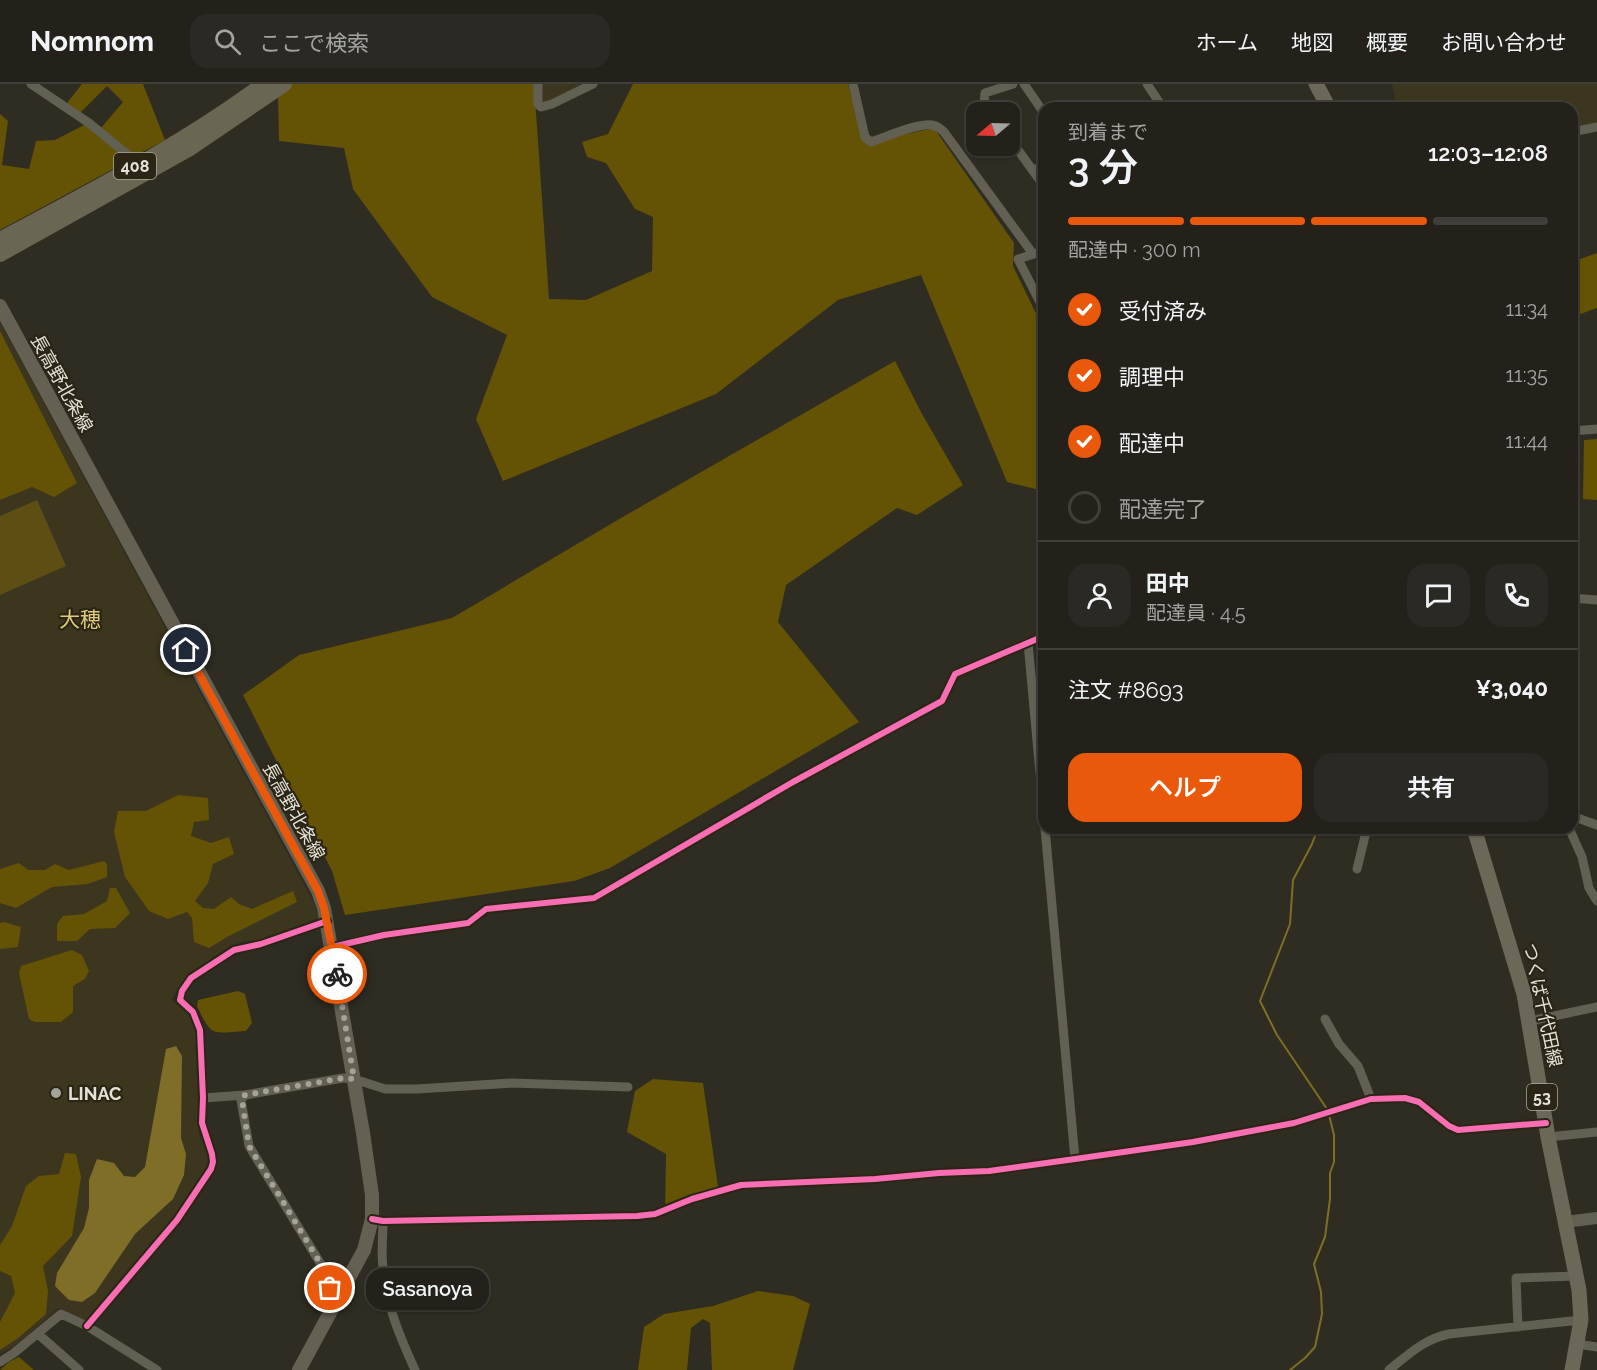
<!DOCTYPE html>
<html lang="ja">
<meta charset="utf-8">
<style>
:root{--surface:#23211a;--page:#2b2923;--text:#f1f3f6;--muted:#a3a3a2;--line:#403e39;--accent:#ea580c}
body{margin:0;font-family:Raleway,"Noto Sans JP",sans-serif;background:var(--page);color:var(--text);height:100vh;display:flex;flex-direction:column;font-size:22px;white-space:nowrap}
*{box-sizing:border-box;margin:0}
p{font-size:20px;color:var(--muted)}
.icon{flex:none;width:33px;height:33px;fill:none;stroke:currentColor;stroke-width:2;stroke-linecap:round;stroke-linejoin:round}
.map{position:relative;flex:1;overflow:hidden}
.sheet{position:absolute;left:1038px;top:18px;width:540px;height:732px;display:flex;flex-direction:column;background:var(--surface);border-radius:18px;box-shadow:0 2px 4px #0004,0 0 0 2px var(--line)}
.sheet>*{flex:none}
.needle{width:39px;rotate:251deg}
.fabs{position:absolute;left:966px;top:18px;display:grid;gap:12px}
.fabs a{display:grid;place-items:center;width:54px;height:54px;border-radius:12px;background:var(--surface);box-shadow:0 2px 4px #0004,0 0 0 2px var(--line);font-size:30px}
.pin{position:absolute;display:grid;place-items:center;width:51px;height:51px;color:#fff;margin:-26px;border:3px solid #fff;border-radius:50%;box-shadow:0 2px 6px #0007}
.courier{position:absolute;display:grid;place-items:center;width:60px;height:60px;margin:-30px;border:4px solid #ea580c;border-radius:50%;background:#fff;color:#222;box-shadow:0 2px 8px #0007}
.bubble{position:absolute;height:42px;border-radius:18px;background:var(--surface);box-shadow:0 2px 4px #0004,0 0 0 2px var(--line);font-size:20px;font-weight:600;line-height:42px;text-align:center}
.headline em{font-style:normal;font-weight:600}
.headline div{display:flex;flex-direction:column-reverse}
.headline{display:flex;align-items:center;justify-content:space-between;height:102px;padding:0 30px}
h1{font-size:39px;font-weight:600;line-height:45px}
.bar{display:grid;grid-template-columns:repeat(4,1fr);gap:9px 6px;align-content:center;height:72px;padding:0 30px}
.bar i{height:8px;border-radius:4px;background:var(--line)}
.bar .selected{background:var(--accent)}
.bar p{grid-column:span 4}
.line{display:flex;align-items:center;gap:15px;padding:0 30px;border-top:2px solid var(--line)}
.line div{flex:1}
.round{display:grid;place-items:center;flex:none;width:63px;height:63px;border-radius:18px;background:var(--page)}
ol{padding:0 30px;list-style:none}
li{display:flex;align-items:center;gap:18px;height:66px}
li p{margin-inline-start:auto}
li .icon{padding:6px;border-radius:50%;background:var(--accent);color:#fff;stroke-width:4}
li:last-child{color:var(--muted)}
li i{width:33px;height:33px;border:3px solid var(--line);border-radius:50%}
.cta{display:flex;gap:12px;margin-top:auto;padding:12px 30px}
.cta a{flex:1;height:69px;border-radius:18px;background:var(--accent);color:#fff;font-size:24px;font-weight:600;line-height:69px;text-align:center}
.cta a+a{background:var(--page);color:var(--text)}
header{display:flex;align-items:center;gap:36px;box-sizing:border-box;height:84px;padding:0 30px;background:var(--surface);border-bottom:2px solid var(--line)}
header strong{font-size:28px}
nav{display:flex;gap:33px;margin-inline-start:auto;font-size:21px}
.search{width:420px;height:54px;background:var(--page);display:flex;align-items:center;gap:15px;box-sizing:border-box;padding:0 21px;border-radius:18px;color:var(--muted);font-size:22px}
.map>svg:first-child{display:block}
</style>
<header>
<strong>Nomnom</strong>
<div class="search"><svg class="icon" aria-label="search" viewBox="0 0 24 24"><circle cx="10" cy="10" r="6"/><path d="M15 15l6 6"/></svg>ここで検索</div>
<nav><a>ホーム</a><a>地図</a><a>概要</a><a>お問い合わせ</a></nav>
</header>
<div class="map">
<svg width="1597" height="1286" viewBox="0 0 1597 1286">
<rect width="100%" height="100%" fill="#2f2c22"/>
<path fill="#3c361f" d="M 541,0 L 586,0 L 547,19 L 542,18 Z
M 1392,0 L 1597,0 L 1597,39 L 1572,43 L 1572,24 L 1397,24 Z
M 0,238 L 313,817 L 319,834 L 258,857 L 242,858 L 229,863 L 188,892 L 182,899 L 171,916 L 188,928 L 195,937 L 200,996 L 197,1037 L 200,1053 L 206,1062 L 209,1073 L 209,1084 L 174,1135 L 150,1160 L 88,1238 L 58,1224 L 20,1259 L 0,1270 Z"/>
<path fill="#5d4f13" d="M 37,416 L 66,482 L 0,511 L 0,432 Z"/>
<path fill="#645305" d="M 82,0 L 143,0 L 165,56 L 133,73 L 101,44 L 123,18 L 107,2 L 80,29 L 67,19 Z
M 292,0 L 534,0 L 549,215 L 586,216 L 652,187 L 653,133 L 635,125 L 606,79 L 587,73 L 582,58 L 608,50 L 633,0 L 848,0 L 865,59 L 934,44 L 1014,159 L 1013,182 L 1044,246 L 1044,407 L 1007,398 L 921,191 L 838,216 L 716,310 L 503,397 L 476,335 L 507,251 L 432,213 L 353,105 L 344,64 L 279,57 L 278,11 Z
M 0,30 L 8,37 L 2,81 L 29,85 L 36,57 L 55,56 L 88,39 L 130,76 L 0,146 Z
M 1597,169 L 1597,224 L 1572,233 L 1572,178 Z
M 0,247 L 77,399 L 54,413 L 32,403 L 0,416 Z
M 895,277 L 922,330 L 963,401 L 917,431 L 897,424 L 786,501 L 778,538 L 859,638 L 610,784 L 574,797 L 345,831 L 332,787 L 243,611 L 299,571 L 452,534 L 621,434 Z
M 1597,355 L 1597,416 L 1583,415 L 1584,356 Z
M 178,711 L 208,714 L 209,736 L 194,738 L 191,752 L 211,759 L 229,753 L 234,770 L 213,780 L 208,799 L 195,817 L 203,824 L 214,825 L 231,813 L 239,820 L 252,825 L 293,807 L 297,818 L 227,853 L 209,864 L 194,858 L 192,834 L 187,828 L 168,835 L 149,827 L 125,793 L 114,748 L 118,727 L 146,727 Z
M 104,777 L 107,780 L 107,793 L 88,800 L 52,803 L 16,824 L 0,819 L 0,785 L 19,779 L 28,786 L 45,786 L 55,780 L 69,786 Z
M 110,804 L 116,804 L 130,829 L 115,844 L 90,845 L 77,857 L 57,857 L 57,840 L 63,832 L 84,830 L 107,817 Z
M 4,838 L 21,843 L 18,863 L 0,865 L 0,839 Z
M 72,866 L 82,871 L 89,887 L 85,895 L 73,902 L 73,928 L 61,938 L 35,938 L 29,935 L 19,889 L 21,882 Z
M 238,907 L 245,910 L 252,939 L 246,947 C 212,949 212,954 197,922 L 198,916 Z
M 653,995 L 703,999 L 718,1103 L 665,1131 L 666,1070 L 627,1048 L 635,1007 Z
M 65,1069 L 76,1070 L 81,1093 L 72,1152 L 43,1182 L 48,1207 L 46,1230 L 17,1255 L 0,1266 L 0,1238 L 15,1209 L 11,1192 L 0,1187 L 0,1161 L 12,1142 L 26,1102 L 39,1092 L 59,1090 Z
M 758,1207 L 793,1212 L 810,1220 L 793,1286 L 712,1286 L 710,1239 L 703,1235 L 691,1244 L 687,1286 L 638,1286 L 644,1243 L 664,1230 L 713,1222 Z
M 19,1273 L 34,1286 L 0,1286 L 9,1278 Z"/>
<path fill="#7e6e27" d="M 176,962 L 182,972 L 181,1054 L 186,1070 L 184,1091 L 173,1115 L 135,1150 L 95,1209 L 82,1218 L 69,1216 L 55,1202 L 57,1189 L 84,1144 L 89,1124 L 89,1096 L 97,1075 L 114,1079 L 124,1092 L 135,1093 L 145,1083 L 166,965 Z"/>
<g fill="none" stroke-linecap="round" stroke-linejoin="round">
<path stroke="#7e6e27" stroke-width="2" d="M 1318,744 L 1312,760 L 1293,796 L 1290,840 L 1260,917 L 1277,951 L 1327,1025
M 1290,1286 L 1305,1274 L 1315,1263 L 1322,1230 L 1321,1208 L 1314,1180 L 1325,1153 L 1330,1115 L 1330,1089 L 1334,1078 L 1334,1051 L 1329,1031"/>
<path stroke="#625f53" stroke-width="9" d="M 31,0 L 89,39 L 139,80
M 538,0 L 538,20 L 541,23 L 552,20 L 593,0
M 853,0 L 865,53 L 871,58 C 886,53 917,39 932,41 C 937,42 940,44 944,48 L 1033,170
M 1024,0 L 1044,29
M 1147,0 L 1163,24
M 990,28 L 984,20 L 985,9 L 1013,0
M 1572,48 L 1597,43
M 1010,55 L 1044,102
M 1033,87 L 1044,80
M 1044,167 L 1018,175 L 1044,226
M 1572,347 L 1597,345
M 1572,514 L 1597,516
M 1028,559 L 1044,732
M 1572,732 L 1597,741
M 1045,744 L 1075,1075
M 1569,744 L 1582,773 L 1589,804 L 1597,817
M 1357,785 L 1367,744
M 332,863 L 384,851 L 468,839 L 486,825 L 594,814 L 793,698 L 942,617 L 955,590 L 1044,552
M 1325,935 L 1339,960 L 1358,982 L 1371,1015
M 1530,937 L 1597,923
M 203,1014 L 245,1011
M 1548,1053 L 1597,1048
M 372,1135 L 383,1137 L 637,1132 L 655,1130 L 692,1115 L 741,1101 L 875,1095 L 939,1089 L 989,1087 L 1075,1075 L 1193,1058 L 1294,1039 L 1371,1015 L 1405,1014 L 1419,1018 L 1449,1042 L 1458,1046 L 1546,1039
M 383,1137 C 383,1152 381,1169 383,1184 C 386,1220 400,1253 415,1286
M 334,1222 L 325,1187 L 249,1062 L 241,1016 L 245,1011 L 343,994 L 354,995 L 385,1005 L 417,1005 L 512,999 L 628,1003
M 87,1242 L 177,1136 L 211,1085 L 213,1078 L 212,1070 L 202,1039 L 203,1014 L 200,946 L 193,928 L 180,916 L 182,907 L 191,894 L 234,866 L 261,860 L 327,837
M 1518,1243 L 1516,1194 L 1577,1192
M 38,1250 L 79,1286
M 1577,1260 L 1597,1263
M 0,1278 L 14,1269 L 61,1230 L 87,1242 L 157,1286
M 1389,1286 C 1408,1271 1424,1255 1449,1250 L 1581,1236"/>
<path stroke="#625f53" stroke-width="12" d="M 1565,1138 L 1597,1134"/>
<path stroke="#656152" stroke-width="14" d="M 0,222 L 318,807 L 324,824 L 363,1049 L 372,1111 L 372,1135 L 364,1166 L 299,1286"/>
<path stroke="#6c6857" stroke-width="15" d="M 1316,0 L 1329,24
M 1474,744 L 1524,910 L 1548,1053 L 1579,1206 L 1581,1236 L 1572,1286"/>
<path stroke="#6a6654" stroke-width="16" d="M 0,156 C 90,108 182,61 264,0
M 0,170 L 190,64 L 284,0"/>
<g stroke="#2a2514" stroke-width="10">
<path id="cycleway" d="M 332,863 L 384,851 L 468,839 L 486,825 L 594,814 L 793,698 L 942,617 L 955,590 L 1044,552
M 372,1135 L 383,1137 L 637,1132 L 655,1130 L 692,1115 L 741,1101 L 875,1095 L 939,1089 L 989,1087 L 1075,1075 L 1193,1058 L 1294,1039 L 1371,1015 L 1405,1014 L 1419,1018 L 1449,1042 L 1458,1046 L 1546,1039
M 87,1242 L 177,1136 L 211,1085 L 213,1078 L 212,1070 L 202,1039 L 203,1014 L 200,946 L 193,928 L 180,916 L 182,907 L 191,894 L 234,866 L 261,860 L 327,837"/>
</g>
<use href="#cycleway" stroke="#f96db3" stroke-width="6"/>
</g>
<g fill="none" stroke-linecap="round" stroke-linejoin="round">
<path stroke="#a5a297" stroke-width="6" stroke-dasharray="0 10.8" d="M 330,1204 L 325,1187 L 249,1062 L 242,1016 L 245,1011 L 343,994 L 354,995 L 337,890"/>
<path stroke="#ea580c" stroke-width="8" d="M 186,566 L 318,807 L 324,824 L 337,890"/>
</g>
<circle fill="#a5a297" stroke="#2a2514" stroke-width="2" cx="56" cy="1009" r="6"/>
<g text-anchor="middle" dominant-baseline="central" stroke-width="4.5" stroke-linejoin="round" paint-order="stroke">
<g fill="#2a2514" stroke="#aca99c" stroke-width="1.5">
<rect x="114" y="69" width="42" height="26" rx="4.5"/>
<rect x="1527" y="1000" width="30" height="26" rx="4.5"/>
</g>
<g font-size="16" font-weight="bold" fill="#e4e1d6">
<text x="135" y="82">408</text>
<text x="1542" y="1013">53</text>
</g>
<g font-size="18" fill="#e4e1d6" stroke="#2a2514">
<text transform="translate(62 299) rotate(61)">長高野北条線</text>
<text transform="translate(294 727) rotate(61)">長高野北条線</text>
<text transform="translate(1543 921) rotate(78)">つくば千代田線</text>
</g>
<g font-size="18" font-weight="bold" fill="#e4e1d6" stroke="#2a2514" text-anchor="start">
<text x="68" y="1009">LINAC</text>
</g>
<g font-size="21" fill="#dfcb7d" stroke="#2a2514">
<text x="80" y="535">大穂</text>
</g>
</g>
</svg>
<div class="fabs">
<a><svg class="needle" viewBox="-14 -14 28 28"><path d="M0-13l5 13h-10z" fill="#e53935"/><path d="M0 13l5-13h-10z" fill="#a3a3a2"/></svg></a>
</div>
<div class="pin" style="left:330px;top:1204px;background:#ea580c"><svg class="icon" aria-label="bag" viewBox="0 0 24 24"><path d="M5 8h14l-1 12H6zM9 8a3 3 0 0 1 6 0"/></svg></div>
<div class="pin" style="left:186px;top:566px;background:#1f2937"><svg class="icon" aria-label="home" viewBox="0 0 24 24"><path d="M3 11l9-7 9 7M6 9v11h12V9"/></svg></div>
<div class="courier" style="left:337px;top:890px"><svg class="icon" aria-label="bike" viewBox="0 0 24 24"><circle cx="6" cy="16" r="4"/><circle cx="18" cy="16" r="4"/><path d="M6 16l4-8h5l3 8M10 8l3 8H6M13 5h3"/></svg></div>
<div class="bubble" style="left:366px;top:1184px;width:123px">Sasanoya</div>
<section class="sheet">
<div class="headline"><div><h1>3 分</h1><p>到着まで</p></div><em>12:03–12:08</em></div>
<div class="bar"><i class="selected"></i><i class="selected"></i><i class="selected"></i><i></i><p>配達中 · 300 m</p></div>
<ol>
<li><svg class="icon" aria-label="check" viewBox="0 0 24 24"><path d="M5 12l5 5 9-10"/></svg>受付済み<p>11:34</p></li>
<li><svg class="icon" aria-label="check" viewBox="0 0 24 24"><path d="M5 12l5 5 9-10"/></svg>調理中<p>11:35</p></li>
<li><svg class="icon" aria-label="check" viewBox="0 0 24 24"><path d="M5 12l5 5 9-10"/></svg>配達中<p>11:44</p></li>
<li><i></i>配達完了</li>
</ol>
<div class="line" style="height:108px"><a class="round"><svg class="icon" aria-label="person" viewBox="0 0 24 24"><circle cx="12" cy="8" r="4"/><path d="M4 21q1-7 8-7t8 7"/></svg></a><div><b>田中</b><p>配達員 · 4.5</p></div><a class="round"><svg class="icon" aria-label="chat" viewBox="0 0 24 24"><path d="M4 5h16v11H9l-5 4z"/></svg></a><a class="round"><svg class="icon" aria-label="phone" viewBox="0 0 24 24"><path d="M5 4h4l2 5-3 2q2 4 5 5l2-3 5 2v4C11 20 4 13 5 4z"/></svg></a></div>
<div class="line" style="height:78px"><div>注文 #8693</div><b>¥3,040</b></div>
<div class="cta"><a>ヘルプ</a><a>共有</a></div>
</section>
</div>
